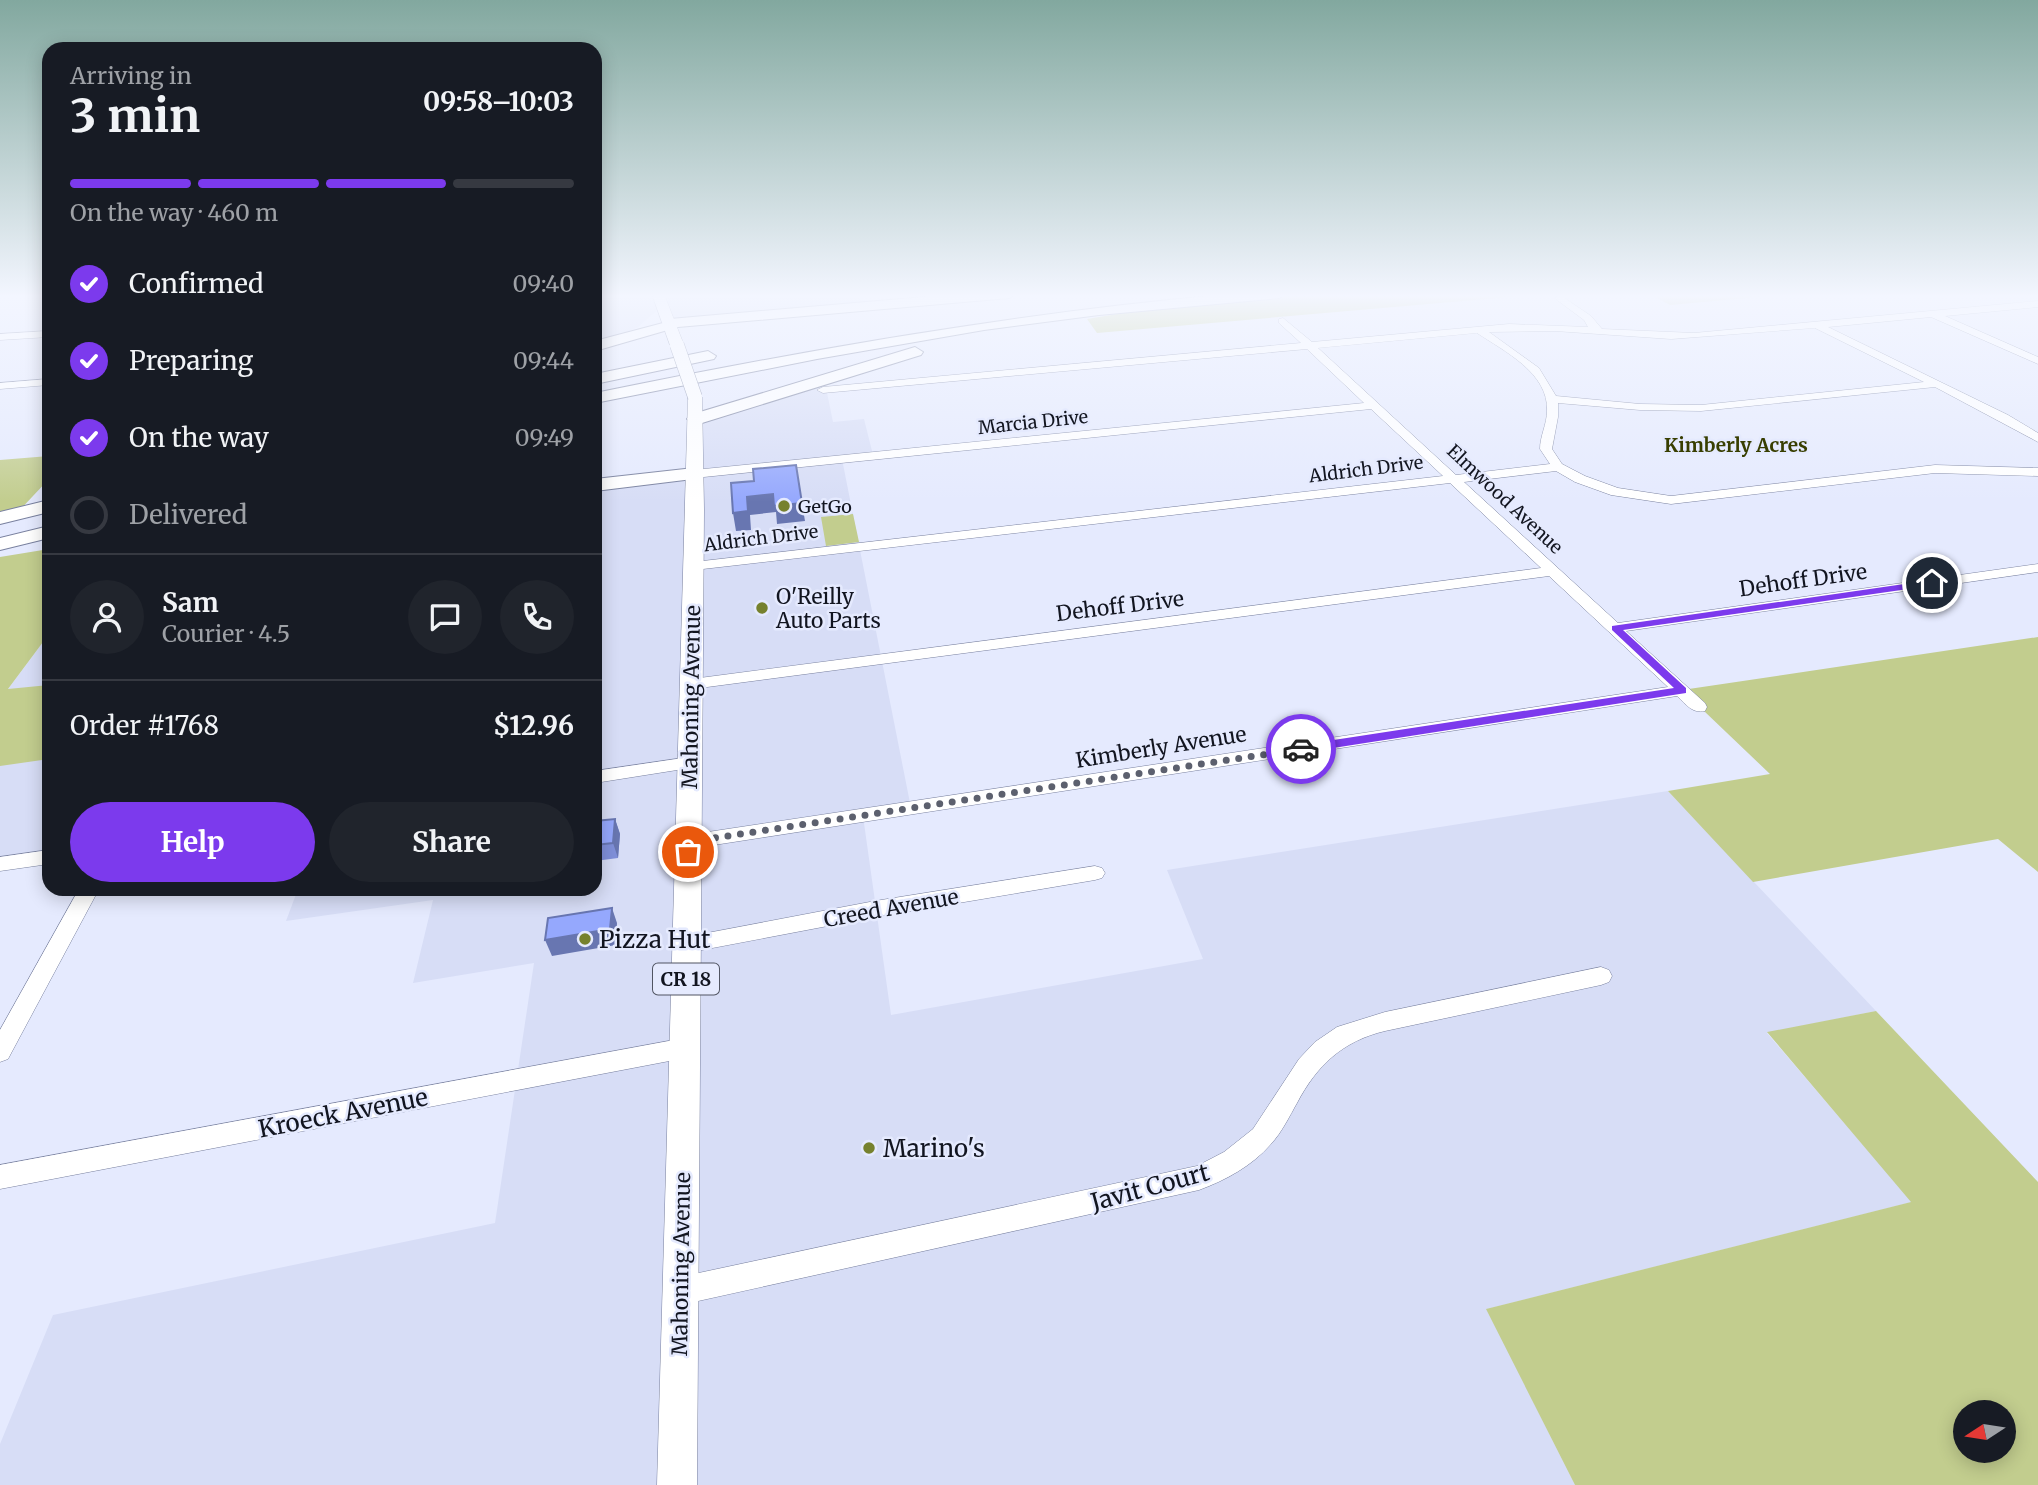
<!DOCTYPE html>
<meta charset="utf-8">
<style>
:root{--surface:#171b24;--page:#20242c;--text:#f1f3f6;--muted:#9ea1a6;--line:#363941;--accent:#7c3aed}
body{margin:0;font-family:Merriweather,serif;background:var(--page);color:var(--text);height:100vh;display:flex;flex-direction:column;font-size:26px;white-space:nowrap}
*{box-sizing:border-box;margin:0}
p{font-size:23px;color:var(--muted)}
.icon{flex:none;width:38px;height:38px;fill:none;stroke:currentColor;stroke-width:2;stroke-linecap:round;stroke-linejoin:round}
.map{position:relative;flex:1;overflow:hidden}
.side{position:absolute;left:42px;top:42px;width:560px;height:854px;display:flex;flex-direction:column;background:var(--surface);border-radius:21px;box-shadow:0 4px 18px #0003}
.side>*{flex:none}
.needle{width:46px;rotate:258deg}
.controls{position:absolute;left:1953px;top:1400px;display:grid;gap:14px}
.controls a{display:grid;place-items:center;width:63px;height:63px;border-radius:50%;background:var(--surface);box-shadow:0 4px 18px #0003;font-size:35px}
.pin{position:absolute;display:grid;place-items:center;width:60px;height:60px;color:#fff;margin:-30px;border:4px solid #fff;border-radius:50%;box-shadow:0 2px 7px #0007}
.courier{position:absolute;display:grid;place-items:center;width:70px;height:70px;margin:-35px;border:5px solid #7c3aed;border-radius:50%;background:#fff;color:#222;box-shadow:0 2px 9px #0007}
.summary em{font-style:normal;font-weight:700}
.summary div{display:flex;flex-direction:column-reverse}
.summary{display:flex;align-items:center;justify-content:space-between;height:119px;padding:0 28px}
h1{font-size:46px;font-weight:700;line-height:52px}
.bar{display:grid;grid-template-columns:repeat(4,1fr);gap:10px 7px;align-content:center;height:84px;padding:0 28px}
.bar i{height:9px;border-radius:5px;background:var(--line)}
.bar .active{background:var(--accent)}
.bar p{grid-column:span 4}
.line{display:flex;align-items:center;gap:18px;padding:0 28px;border-top:2px solid var(--line)}
.line div{flex:1}
.round{display:grid;place-items:center;flex:none;width:74px;height:74px;border-radius:37px;background:var(--page)}
ol{padding:0 28px;list-style:none}
li{display:flex;align-items:center;gap:21px;height:77px}
li p{margin-inline-start:auto}
li .icon{padding:7px;border-radius:50%;background:var(--accent);color:#fff;stroke-width:4}
li:last-child{color:var(--muted)}
li i{width:38px;height:38px;border:4px solid var(--line);border-radius:50%}
.cta{display:flex;gap:14px;margin-top:auto;padding:14px 28px}
.cta a{flex:1;height:80px;border-radius:42px;background:var(--accent);color:#fff;font-size:28px;font-weight:700;line-height:80px;text-align:center}
.cta a+a{background:var(--page);color:var(--text)}
.map>svg:first-child{display:block}
</style>
<div class="map">
<svg width="2038" height="1485" viewBox="0 0 2038 1485">
<rect width="100%" height="100%" fill="#e5eafe"/>
<path fill="#d7ddf6" d="M 595,294 L 859,294 L 863,306 L 670,323 L 662,306 L 638,327 L 595,346 Z
M 824,378 L 833,422 L 864,419 L 873,455 L 842,459 L 911,808 L 863,816 L 891,1015 L 1203,959 L 1167,870 L 1668,791 L 1876,1011 L 1767,1033 L 1912,1202 L 1487,1309 L 1575,1485 L 0,1485 L 0,1444 L 53,1315 L 495,1223 L 534,963 L 413,983 L 433,900 L 286,921 L 298,889 L 595,889 L 595,485 L 694,474 L 696,419 Z
M 49,634 L 49,857 L 0,864 L 0,700 Z"/>
<path fill="#c2cd8e" fill-rule="evenodd" d="M 1279,294 L 1542,294 L 1097,333 L 1087,319 L 1171,305 Z
M 1650,294 L 1791,294 L 1670,305 Z
M 49,456 L 49,479 L 16,514 L 0,518 L 0,460 Z
M 853,514 L 859,542 L 826,546 L 821,517 Z
M 49,549 L 49,634 L 8,689 L 49,685 L 49,759 L 0,766 L 0,557 Z
M 2038,637 L 2038,872 L 1998,839 L 1753,882 L 1668,791 L 1770,774 L 1682,690 Z
M 1876,1011 L 2038,1182 L 2038,1485 L 1575,1485 L 1486,1309 L 1911,1202 L 1767,1032 ZM 1965,1412 L 2004,1412 L 2004,1451 L 1965,1451 Z"/>
<g fill="none" stroke-linecap="round" stroke-linejoin="round">
<g stroke="#79819f" stroke-width="1">
<path id="minor" d="M 1560,295 L 1591,316 L 1602,329 L 1694,333 L 2038,301 L 2038,307 L 1945,316 L 2038,357 L 2038,364 L 1931,317 L 1828,327 L 2008,415 L 2038,433 L 2038,442 L 1935,387 L 1701,411 L 1640,410 L 1558,403 L 1558,417 L 1552,449 L 1562,464 L 1585,476 L 1618,488 L 1671,496 L 1935,465 L 2038,468 L 2038,476 L 1935,473 L 1671,504 L 1611,495 L 1575,482 L 1556,471 L 1464,482 L 1618,623 L 2038,564 L 2038,572 L 1626,631 L 1705,703 L 1707,707 L 1705,711 C 1692,714 1686,704 1677,696 L 688,849 L 681,847 L 678,842 L 681,837 L 688,835 L 1668,687 L 1549,576 L 692,689 L 684,684 L 692,679 L 1541,568 L 1450,483 L 694,570 L 687,566 L 694,562 L 1443,476 L 1371,409 L 694,478 L 688,474 L 694,470 L 1364,403 L 1307,349 L 823,393 L 817,390 L 823,387 L 1301,343 L 1279,323 L 1279,319 L 1283,318 L 1312,342 L 1509,324 L 1588,327 L 1584,320 L 1557,300 L 1555,298 ZM 1815,328 L 1924,382 L 1701,405 L 1640,404 L 1556,396 L 1539,368 L 1489,332 L 1555,331 L 1671,339 ZM 1477,333 C 1504,351 1549,373 1547,411 C 1547,424 1540,436 1540,449 L 1550,464 L 1456,475 L 1318,348 Z
M 49,331 L 49,337 L 0,340 L 0,334 Z
M 49,379 L 49,385 L 0,389 L 0,383 Z
M 690,757 L 699,763 L 696,767 L 595,783 L 595,771 Z
M 49,850 L 49,864 L 0,871 L 0,857 Z
M 1095,866 L 1102,868 L 1105,873 L 1102,878 L 1095,880 L 875,917 L 686,953 L 679,951 L 675,945 L 679,939 L 686,937 L 875,901 Z
M 79,889 L 99,889 L 8,1059 L 0,1062 L 0,1030 Z
M 1601,967 L 1609,970 L 1612,976 L 1609,982 L 1601,985 L 1385,1031 C 1343,1041 1317,1065 1297,1103 C 1289,1117 1282,1132 1271,1144 C 1252,1166 1226,1180 1199,1190 L 680,1305 L 670,1301 L 666,1291 L 670,1281 L 680,1277 L 1197,1166 L 1224,1152 L 1253,1129 L 1299,1059 L 1315,1042 L 1337,1027 L 1385,1012 Z
M 685,1038 L 693,1041 L 696,1048 L 693,1055 L 685,1058 L 0,1189 L 0,1165 Z"/>
</g>
<g stroke="#79819f" stroke-width="1">
<path id="major" d="M 652,294 L 664,294 L 684,345 L 682,348 L 677,349 L 670,345 Z
M 695,393 L 702,397 L 704,510 L 697,1485 L 657,1485 L 688,397 Z"/>
</g>
<g stroke="#79819f" stroke-width="2">
<path id="highway" d="M 959,294 L 1016,294 L 1009,298 L 678,327 L 595,351 L 595,341 L 663,323 L 670,319 Z
M 1230,294 L 1286,294 L 1279,298 L 1099,315 L 984,330 L 817,359 L 595,403 L 595,393 C 806,350 1016,313 1230,294 Z
M 915,347 L 923,352 L 921,355 L 702,423 L 696,424 L 687,419 L 690,415 Z
M 708,351 L 716,356 L 714,359 L 595,384 L 595,374 Z
M 694,468 L 701,470 L 704,474 L 701,478 L 595,491 L 595,479 Z
M 49,500 L 49,512 L 0,524 L 0,512 Z
M 49,526 L 49,538 L 0,550 L 0,538 Z"/>
</g>
<use href="#minor" fill="#fff" fill-rule="evenodd"/>
<use href="#major" fill="#fff" fill-rule="evenodd"/>
<use href="#highway" fill="#fff" fill-rule="evenodd"/>
<g stroke="#79819f" stroke-width="15" stroke-linecap="butt">
<path id="major-bridge" d="M 677,345 L 695,397"/>
</g>
<use href="#major-bridge" stroke="#fff" stroke-width="14"/>
</g>
<path fill="#8090da" d="M 615,819 L 620,834 L 618,858 L 595,861 L 595,821 Z"/>
<path fill="#6876b1" d="M 773,494 L 802,503 L 805,521 L 777,524 L 776,512 L 750,515 L 751,530 L 736,531 L 733,513 L 747,497 Z
M 615,819 L 620,834 L 618,858 L 613,843 Z
M 612,908 L 617,923 L 616,945 L 552,956 L 545,940 Z"/>
<path fill="#95a8fd" stroke="#6876b1" stroke-width="2" d="M 796,465 L 802,503 L 774,506 L 773,494 L 747,497 L 748,511 L 733,513 L 731,483 L 754,481 L 753,469 Z
M 615,819 L 613,843 L 595,845 L 595,821 Z
M 612,908 L 610,929 L 545,940 L 548,918 Z"/>
<linearGradient id="sky" x2="0" y2="1"><stop stop-color="#82a89f"/><stop offset="0.59" stop-color="#f3f6ff"/><stop offset="1" stop-color="#f3f6ff" stop-opacity="0"/></linearGradient>
<rect width="2038" height="502" fill="url(#sky)"/>
<path fill="#7c3aed" d="M 1932,580 L 1937,583 L 1936,585 L 1623,630 L 1686,688 L 1686,693 L 1301,753 L 1295,749 L 1301,745 L 1674,688 L 1612,630 L 1612,626 Z"/>
<g fill="none" stroke-linecap="round" stroke-linejoin="round">
<path stroke="#5c606e" stroke-width="7" stroke-dasharray="0 12.6" d="M 688,852 L 688,842 L 1301,749"/>
</g>
<g fill="#76812e" stroke="#e5eafe" stroke-width="2.5">
<circle cx="784" cy="506" r="7"/>
<circle cx="762" cy="608" r="7"/>
<circle cx="585" cy="939" r="7"/>
<circle cx="869" cy="1148" r="7"/>
</g>
<g text-anchor="middle" dominant-baseline="central" stroke-width="5" stroke-linejoin="round" paint-order="stroke">
<g font-size="18" fill="#121520" stroke="#e5eafe">
<text transform="translate(1033 422) rotate(-6)">Marcia Drive</text>
<text transform="translate(1366 469) rotate(-7)">Aldrich Drive</text>
<text transform="translate(1505 499) rotate(43)">Elmwood Avenue</text>
<text transform="translate(761 538) rotate(-7)">Aldrich Drive</text>
</g>
<g font-size="18" fill="#121520" stroke="#e5eafe" text-anchor="start">
<text x="798" y="506">GetGo</text>
</g>
<g font-size="19" font-weight="bold" fill="#383e00" stroke="#e5eafe">
<text x="1736" y="445">Kimberly Acres</text>
</g>
<rect fill="#e5eafe" stroke="#515563" stroke-width="2" x="653" y="963.5" width="66" height="31" rx="5"/>
<g font-size="19" font-weight="bold" fill="#121520">
<text x="686" y="979">CR 18</text>
</g>
<g font-size="21" fill="#121520" stroke="#e5eafe">
<text transform="translate(1803 580) rotate(-8)">Dehoff Drive</text>
<text transform="translate(1120 606) rotate(-7)">Dehoff Drive</text>
<text transform="translate(691 697) rotate(-89)">Mahoning Avenue</text>
<text transform="translate(1161 747) rotate(-9)">Kimberly Avenue</text>
<text transform="translate(891 908) rotate(-10)">Creed Avenue</text>
<text transform="translate(681 1264) rotate(-89)">Mahoning Avenue</text>
</g>
<g font-size="21" fill="#121520" stroke="#e5eafe" text-anchor="start">
<text x="776" y="596">O'Reilly<tspan x="776" dy="24">Auto Parts</tspan></text>
</g>
<g font-size="24" fill="#121520" stroke="#e5eafe" text-anchor="start">
<text x="599" y="939">Pizza Hut</text>
<text x="883" y="1148">Marino's</text>
</g>
<g font-size="24" fill="#121520" stroke="#e5eafe">
<text transform="translate(343 1113) rotate(-11)">Kroeck Avenue</text>
<text transform="translate(1150 1187) rotate(-15)">Javit Court</text>
</g>
</g>
</svg>
<div class="controls">
<a><svg class="needle" viewBox="-14 -14 28 28"><path d="M0-13l5 13h-10z" fill="#e53935"/><path d="M0 13l5-13h-10z" fill="#9ea1a6"/></svg></a>
</div>
<div class="pin" style="left:688px;top:852px;background:#ea580c"><svg class="icon" aria-label="bag" viewBox="0 0 24 24"><path d="M5 8h14l-1 12H6zM9 8a3 3 0 0 1 6 0"/></svg></div>
<div class="pin" style="left:1932px;top:583px;background:#1f2937"><svg class="icon" aria-label="home" viewBox="0 0 24 24"><path d="M3 11l9-7 9 7M6 9v11h12V9"/></svg></div>
<div class="courier" style="left:1301px;top:749px"><svg class="icon" aria-label="car" viewBox="0 0 24 24"><path d="M5 17H2v-5l4-1 3-4h7l3 4 3 1v5h-3M9 17h6M6 11h13"/><circle cx="7" cy="17" r="2"/><circle cx="17" cy="17" r="2"/></svg></div>
<section class="side">
<div class="summary"><div><h1>3 min</h1><p>Arriving in</p></div><em>09:58–10:03</em></div>
<div class="bar"><i class="active"></i><i class="active"></i><i class="active"></i><i></i><p>On the way · 460 m</p></div>
<ol>
<li><svg class="icon" aria-label="check" viewBox="0 0 24 24"><path d="M5 12l5 5 9-10"/></svg>Confirmed<p>09:40</p></li>
<li><svg class="icon" aria-label="check" viewBox="0 0 24 24"><path d="M5 12l5 5 9-10"/></svg>Preparing<p>09:44</p></li>
<li><svg class="icon" aria-label="check" viewBox="0 0 24 24"><path d="M5 12l5 5 9-10"/></svg>On the way<p>09:49</p></li>
<li><i></i>Delivered</li>
</ol>
<div class="line" style="height:126px"><a class="round"><svg class="icon" aria-label="person" viewBox="0 0 24 24"><circle cx="12" cy="8" r="4"/><path d="M4 21q1-7 8-7t8 7"/></svg></a><div><b>Sam</b><p>Courier · 4.5</p></div><a class="round"><svg class="icon" aria-label="chat" viewBox="0 0 24 24"><path d="M4 5h16v11H9l-5 4z"/></svg></a><a class="round"><svg class="icon" aria-label="phone" viewBox="0 0 24 24"><path d="M5 4h4l2 5-3 2q2 4 5 5l2-3 5 2v4C11 20 4 13 5 4z"/></svg></a></div>
<div class="line" style="height:91px"><div>Order #1768</div><b>$12.96</b></div>
<div class="cta"><a>Help</a><a>Share</a></div>
</section>
</div>
